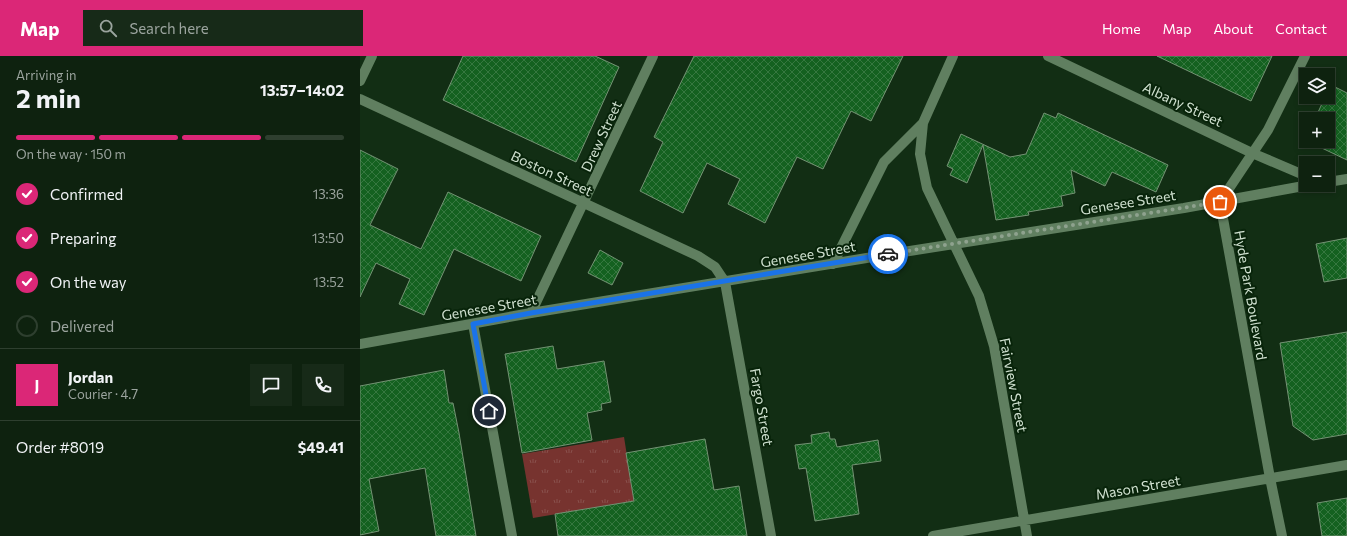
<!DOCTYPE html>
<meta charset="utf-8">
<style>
:root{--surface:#0e220f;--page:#172a18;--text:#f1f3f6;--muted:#9ba49e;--line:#2e3f2f;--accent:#db2777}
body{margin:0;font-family:Commissioner,sans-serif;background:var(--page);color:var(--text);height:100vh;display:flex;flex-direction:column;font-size:15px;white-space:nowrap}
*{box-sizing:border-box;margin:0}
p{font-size:13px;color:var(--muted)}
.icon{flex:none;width:22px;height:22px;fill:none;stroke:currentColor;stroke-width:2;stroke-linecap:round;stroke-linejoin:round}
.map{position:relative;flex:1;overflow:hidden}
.details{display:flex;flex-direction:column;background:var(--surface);width:360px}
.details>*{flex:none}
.tools{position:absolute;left:939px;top:12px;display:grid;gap:8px}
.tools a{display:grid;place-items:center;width:36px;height:36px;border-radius:0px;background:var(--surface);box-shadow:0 2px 6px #0003,0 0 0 1px var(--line);font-size:20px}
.pin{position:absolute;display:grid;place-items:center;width:34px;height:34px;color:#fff;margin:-17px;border:2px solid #fff;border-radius:50%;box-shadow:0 1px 4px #0007}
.courier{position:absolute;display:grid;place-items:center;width:40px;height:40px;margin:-20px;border:3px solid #1a73e8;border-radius:50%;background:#fff;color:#222;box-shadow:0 1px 5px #0007}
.summary em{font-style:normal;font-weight:700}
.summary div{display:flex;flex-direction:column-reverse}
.summary{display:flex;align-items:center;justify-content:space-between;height:68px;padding:0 16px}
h1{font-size:26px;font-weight:700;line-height:30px}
.bar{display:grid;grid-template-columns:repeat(4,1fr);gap:6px 4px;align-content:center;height:48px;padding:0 16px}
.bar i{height:5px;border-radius:3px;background:var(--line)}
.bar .current{background:var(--accent)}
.bar p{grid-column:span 4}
.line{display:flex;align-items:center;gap:10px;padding:0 16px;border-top:1px solid var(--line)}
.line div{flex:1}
.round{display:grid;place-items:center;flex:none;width:42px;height:42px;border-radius:0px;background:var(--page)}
ol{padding:0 16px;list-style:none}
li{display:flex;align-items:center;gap:12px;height:44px}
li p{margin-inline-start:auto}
li .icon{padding:4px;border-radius:50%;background:var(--accent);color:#fff;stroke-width:4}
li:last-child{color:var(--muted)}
li i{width:22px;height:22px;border:2px solid var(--line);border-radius:50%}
header{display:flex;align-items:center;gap:24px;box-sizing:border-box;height:56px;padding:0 20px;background:var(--accent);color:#fff}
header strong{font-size:19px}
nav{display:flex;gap:22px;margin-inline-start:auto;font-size:14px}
.search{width:280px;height:36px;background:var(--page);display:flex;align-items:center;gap:10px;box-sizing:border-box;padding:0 14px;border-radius:0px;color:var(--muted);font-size:15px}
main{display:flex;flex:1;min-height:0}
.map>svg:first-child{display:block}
</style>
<header>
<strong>Map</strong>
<div class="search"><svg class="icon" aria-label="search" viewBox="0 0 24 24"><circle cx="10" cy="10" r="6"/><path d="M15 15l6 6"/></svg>Search here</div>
<nav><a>Home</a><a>Map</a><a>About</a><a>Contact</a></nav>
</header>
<main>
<section class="details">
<div class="summary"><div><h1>2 min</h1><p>Arriving in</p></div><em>13:57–14:02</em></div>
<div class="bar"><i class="current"></i><i class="current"></i><i class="current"></i><i></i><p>On the way · 150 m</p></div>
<ol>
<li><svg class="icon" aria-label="check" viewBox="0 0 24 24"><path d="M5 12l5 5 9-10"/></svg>Confirmed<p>13:36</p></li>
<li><svg class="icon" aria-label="check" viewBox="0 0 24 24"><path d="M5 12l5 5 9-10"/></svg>Preparing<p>13:50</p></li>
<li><svg class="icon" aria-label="check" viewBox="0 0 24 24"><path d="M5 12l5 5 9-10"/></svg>On the way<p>13:52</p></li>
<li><i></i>Delivered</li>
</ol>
<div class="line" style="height:72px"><b class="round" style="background:var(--accent);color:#fff">J</b><div><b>Jordan</b><p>Courier · 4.7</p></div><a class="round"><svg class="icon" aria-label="chat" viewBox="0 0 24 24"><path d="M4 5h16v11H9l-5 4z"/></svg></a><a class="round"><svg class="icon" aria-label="phone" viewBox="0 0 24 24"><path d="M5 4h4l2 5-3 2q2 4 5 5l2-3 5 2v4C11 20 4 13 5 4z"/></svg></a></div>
<div class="line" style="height:52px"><div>Order #8019</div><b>$49.41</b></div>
</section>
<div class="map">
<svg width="987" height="480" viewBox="0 0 987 480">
<defs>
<pattern id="grass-tufts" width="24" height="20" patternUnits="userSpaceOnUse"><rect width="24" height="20" fill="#77332f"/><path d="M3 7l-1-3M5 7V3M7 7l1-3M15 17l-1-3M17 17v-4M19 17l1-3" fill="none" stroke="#89504c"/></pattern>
<pattern id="building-cross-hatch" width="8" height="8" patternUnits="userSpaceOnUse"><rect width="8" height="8" fill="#146120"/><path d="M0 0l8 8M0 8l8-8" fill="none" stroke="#35773f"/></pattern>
</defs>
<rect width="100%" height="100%" fill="#122e14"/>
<path fill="url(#grass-tufts)" d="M 264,381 L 274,445 L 173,462 L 162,398 Z"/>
<path fill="url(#building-cross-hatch)" stroke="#749374" d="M 103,0 L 235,0 L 259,11 L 216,106 L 83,44 Z
M 334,0 L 543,0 L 511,65 L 491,55 L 463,113 L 437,101 L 405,167 L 368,148 L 380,123 L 347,107 L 323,157 L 280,135 L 303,86 L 294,81 Z
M 797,0 L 912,0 L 891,45 Z
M 971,29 L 987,37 L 987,104 L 947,85 L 968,85 L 968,63 L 955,63 L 965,41 L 968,41 L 968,35 Z
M 684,57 L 696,62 L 698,57 L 808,109 L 796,136 L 752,116 L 745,130 L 711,114 L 715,137 L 701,140 L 703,150 L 668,156 L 669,159 L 636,164 L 623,89 L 607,127 L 590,119 L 593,113 L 587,110 L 601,78 L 650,101 L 666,98 Z
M 0,94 L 38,113 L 10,169 L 61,193 L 88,136 L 181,180 L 161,225 L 94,193 L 64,259 L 39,248 L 50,223 L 16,207 L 0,241 Z
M 987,182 L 987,222 L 964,226 L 956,188 Z
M 240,194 L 263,207 L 252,229 L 228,217 Z
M 987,276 L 987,378 L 953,384 L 933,370 L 920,287 Z
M 193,290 L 197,313 L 244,305 L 251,346 L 241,348 L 242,354 L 227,357 L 232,384 L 162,397 L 145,298 Z
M 84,314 L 89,347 L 93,347 L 99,377 L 116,480 L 76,480 L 65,412 L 9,423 L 19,475 L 0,479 L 0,330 Z
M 469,376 L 470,383 L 475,383 L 477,391 L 518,384 L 521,405 L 492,409 L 499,458 L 455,465 L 446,412 L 439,413 L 435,389 L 452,387 L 451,379 Z
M 345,383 L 354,434 L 379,430 L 387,480 L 198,480 L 195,458 L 274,445 L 266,397 Z
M 987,442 L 987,480 L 962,480 L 957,447 Z"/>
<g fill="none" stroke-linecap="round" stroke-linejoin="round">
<path stroke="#607f60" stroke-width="10" d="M 593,0 L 563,67 L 560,98 L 567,132 L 619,240 L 634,290 L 667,480
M 688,0 L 892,97 L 946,120
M 0,25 L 12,0
M 0,43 L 338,200 L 355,211 L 365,226 L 411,480
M 968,126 L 987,123
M 473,208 L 524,106 L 563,67
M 171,257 L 293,0
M 113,268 L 152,480
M 0,288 L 171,257 L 537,197 L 824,152 L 949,129
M 573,480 L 987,409
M 922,480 L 910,422 L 860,146 L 908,74 L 945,0"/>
</g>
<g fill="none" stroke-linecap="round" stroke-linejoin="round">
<path stroke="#8ea28e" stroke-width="4" stroke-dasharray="0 7.2" d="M 528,198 L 860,146"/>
<path stroke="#1a73e8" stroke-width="5" d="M 129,355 L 113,268 L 171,257 L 528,198"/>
</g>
<g text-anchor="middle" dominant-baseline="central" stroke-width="4" stroke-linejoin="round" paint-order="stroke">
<g font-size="14" fill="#d0e1d0" stroke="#08240a">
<text transform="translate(823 48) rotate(25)">Albany Street</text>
<text transform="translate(241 80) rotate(-65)">Drew Street</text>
<text transform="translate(192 117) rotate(25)">Boston Street</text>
<text transform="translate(768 146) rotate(-9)">Genesee Street</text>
<text transform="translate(448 198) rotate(-10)">Genesee Street</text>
<text transform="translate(891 239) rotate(80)">Hyde Park Boulevard</text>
<text transform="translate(129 251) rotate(-10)">Genesee Street</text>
<text transform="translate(654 329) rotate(79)">Fairview Street</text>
<text transform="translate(402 351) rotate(80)">Fargo Street</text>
<text transform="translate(778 431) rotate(-10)">Mason Street</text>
</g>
</g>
</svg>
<div class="tools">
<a><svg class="icon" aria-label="layers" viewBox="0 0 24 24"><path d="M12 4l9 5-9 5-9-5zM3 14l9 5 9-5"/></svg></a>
<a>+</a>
<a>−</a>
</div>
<div class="pin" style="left:860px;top:146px;background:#ea580c"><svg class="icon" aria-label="bag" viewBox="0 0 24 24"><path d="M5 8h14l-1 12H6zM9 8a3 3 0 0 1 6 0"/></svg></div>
<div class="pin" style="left:129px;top:355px;background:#1f2937"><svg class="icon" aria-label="home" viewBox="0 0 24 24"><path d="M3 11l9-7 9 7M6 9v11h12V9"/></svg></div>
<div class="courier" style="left:528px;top:198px"><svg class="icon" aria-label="car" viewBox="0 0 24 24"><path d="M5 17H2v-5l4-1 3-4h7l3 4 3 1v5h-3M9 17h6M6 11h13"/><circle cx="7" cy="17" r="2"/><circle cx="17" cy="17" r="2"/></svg></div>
</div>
</main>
